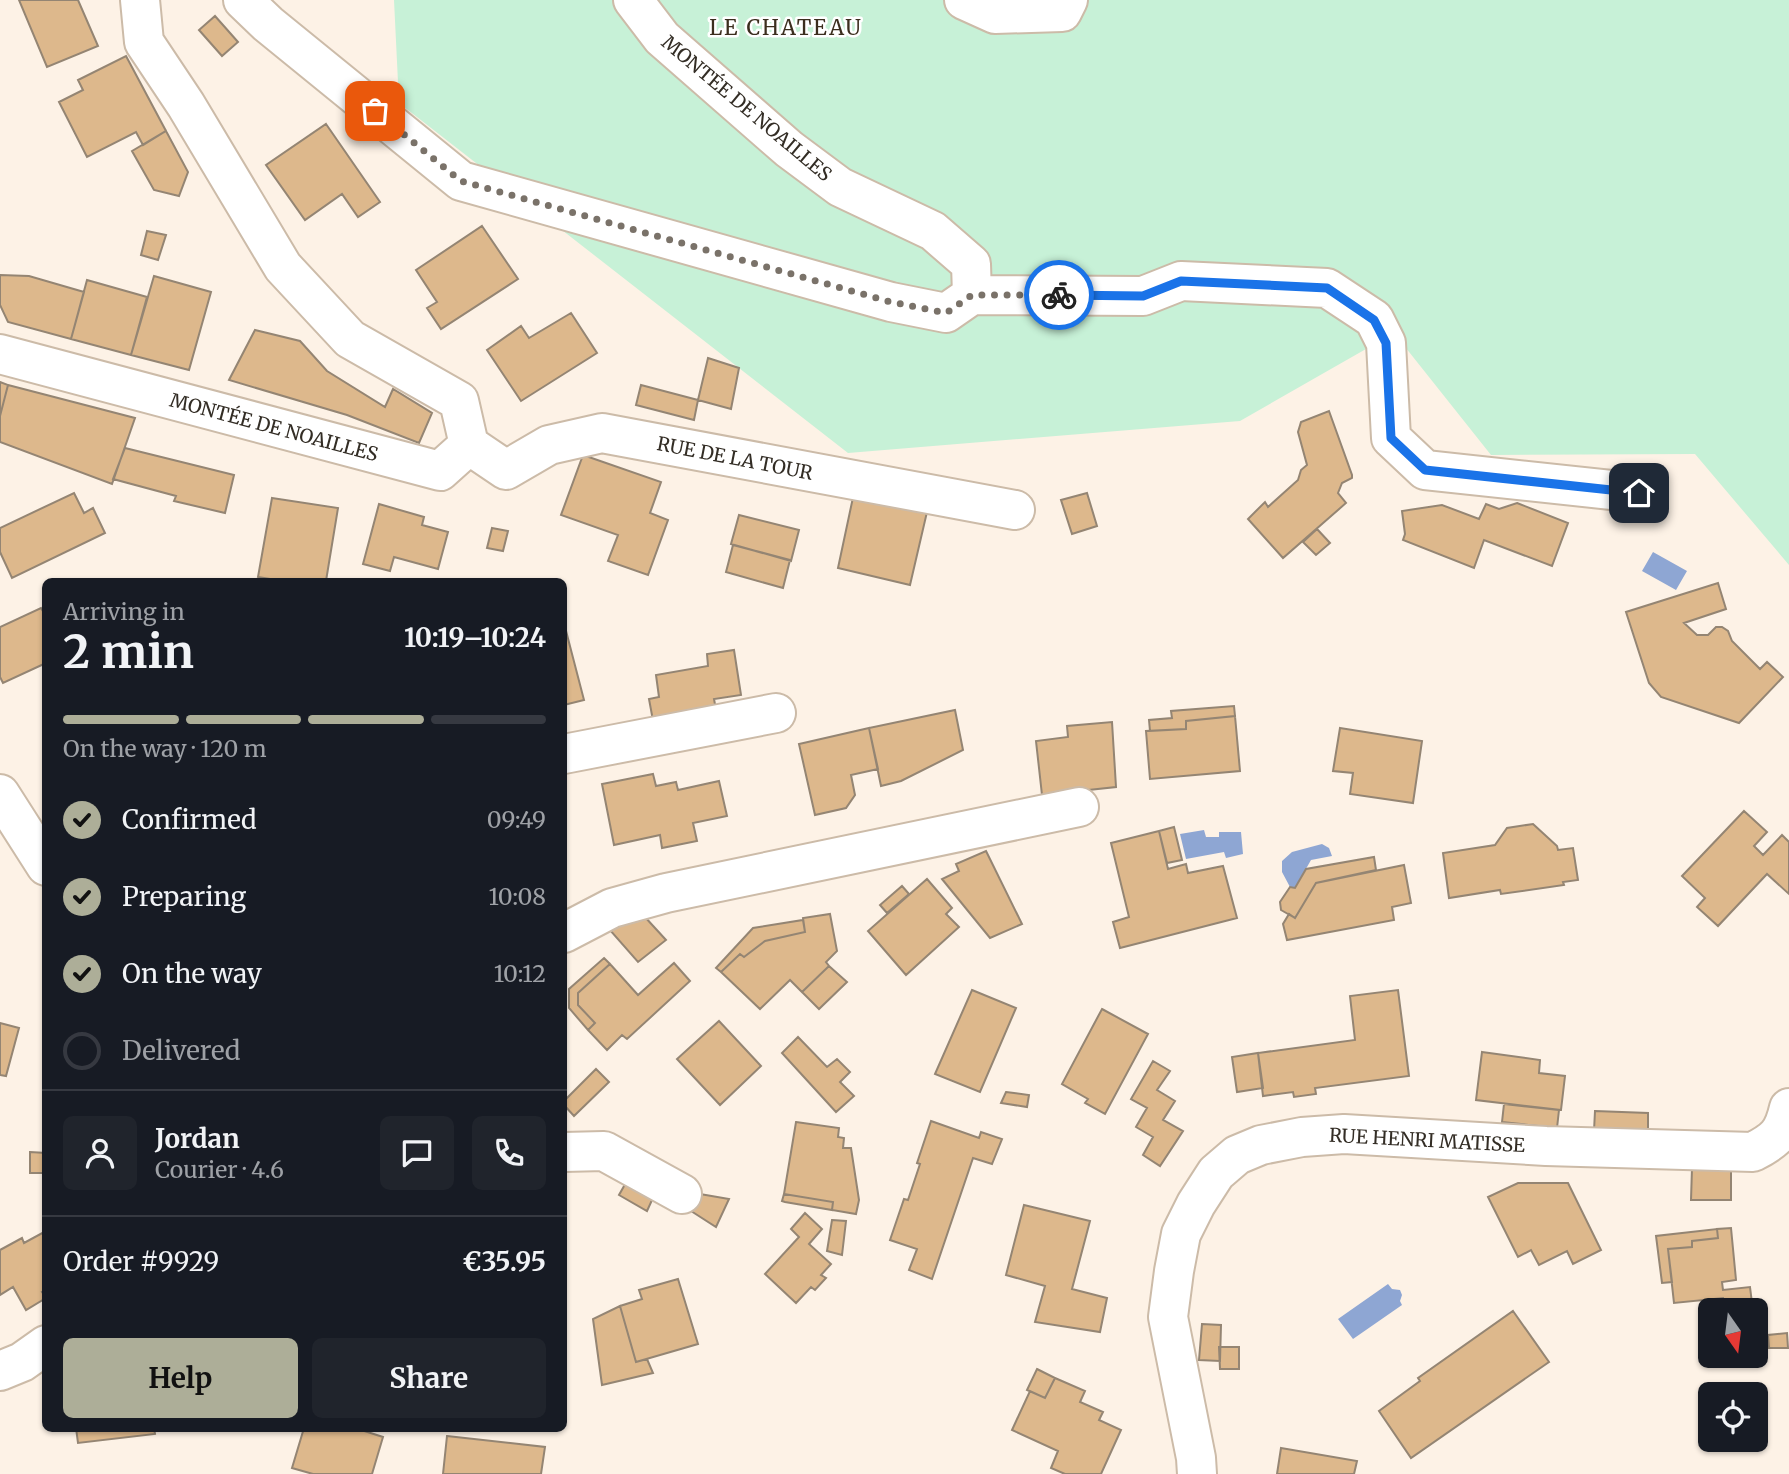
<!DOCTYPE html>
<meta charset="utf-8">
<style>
:root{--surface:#171b24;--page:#20242c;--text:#f1f3f6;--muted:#9ea1a6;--line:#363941;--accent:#adae98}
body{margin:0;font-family:Merriweather,serif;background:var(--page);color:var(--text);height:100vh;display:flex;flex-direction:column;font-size:26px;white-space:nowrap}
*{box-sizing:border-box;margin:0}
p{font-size:23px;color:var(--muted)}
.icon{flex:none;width:38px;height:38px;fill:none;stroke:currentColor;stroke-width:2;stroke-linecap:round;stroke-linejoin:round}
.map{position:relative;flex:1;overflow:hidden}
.panel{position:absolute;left:42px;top:578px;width:525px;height:854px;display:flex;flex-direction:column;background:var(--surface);border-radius:10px;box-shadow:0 2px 5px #0004}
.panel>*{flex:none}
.needle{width:46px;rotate:166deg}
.fabs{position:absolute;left:1698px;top:1298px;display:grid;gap:14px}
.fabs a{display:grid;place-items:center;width:70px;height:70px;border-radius:10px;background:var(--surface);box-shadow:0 2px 5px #0004;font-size:35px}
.pin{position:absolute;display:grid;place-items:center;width:60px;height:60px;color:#fff;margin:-30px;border-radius:14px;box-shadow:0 4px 10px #0006}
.courier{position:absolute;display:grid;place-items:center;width:70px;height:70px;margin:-35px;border:5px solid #1a73e8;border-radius:50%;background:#fff;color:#222;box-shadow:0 2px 9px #0007}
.overview em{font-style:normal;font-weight:700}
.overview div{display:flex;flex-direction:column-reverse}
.overview{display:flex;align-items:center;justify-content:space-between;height:119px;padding:0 21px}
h1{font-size:46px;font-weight:700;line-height:52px}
.bar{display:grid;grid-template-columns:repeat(4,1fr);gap:10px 7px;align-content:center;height:84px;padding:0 21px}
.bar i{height:9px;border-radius:5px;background:var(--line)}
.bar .selected{background:var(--accent)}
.bar p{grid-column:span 4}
.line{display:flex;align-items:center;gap:18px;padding:0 21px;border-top:2px solid var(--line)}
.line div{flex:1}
.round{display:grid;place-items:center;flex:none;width:74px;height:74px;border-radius:10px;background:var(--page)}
ol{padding:0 21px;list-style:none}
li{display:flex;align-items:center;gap:21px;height:77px}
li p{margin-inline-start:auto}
li .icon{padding:7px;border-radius:50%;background:var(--accent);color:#111;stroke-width:4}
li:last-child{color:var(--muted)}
li i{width:38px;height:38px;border:4px solid var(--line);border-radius:50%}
.cta{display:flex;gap:14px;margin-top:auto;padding:14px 21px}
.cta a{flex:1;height:80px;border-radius:10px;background:var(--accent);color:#111;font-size:28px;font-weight:700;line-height:80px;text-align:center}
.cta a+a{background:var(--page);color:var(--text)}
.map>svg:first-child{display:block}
</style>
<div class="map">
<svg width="1789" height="1474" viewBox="0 0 1789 1474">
<rect width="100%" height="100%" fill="#fdf2e6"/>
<path fill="#c7f1d7" d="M 394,0 L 1789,0 L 1789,565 L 1695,454 L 1491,455 L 1394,333 L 1240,421 L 848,453 L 399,103 Z"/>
<path fill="#8ea6d3" d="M 1653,552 L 1687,571 L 1676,590 L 1642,571 Z
M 1204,830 L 1206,837 L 1219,837 L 1219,832 L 1241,832 L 1243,854 L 1226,858 L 1224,852 L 1186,859 L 1180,834 Z
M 1322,844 L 1329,848 L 1332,856 L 1311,860 L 1295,888 L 1290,887 L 1282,872 L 1282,861 L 1292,852 Z
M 1388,1284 L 1392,1289 L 1400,1290 L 1402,1295 L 1400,1301 L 1402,1305 L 1353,1339 L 1338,1319 Z"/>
<path fill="#ddb88c" stroke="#948573" stroke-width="2" d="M 19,0 L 78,0 L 98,46 L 47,67 Z
M 215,16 L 238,42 L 222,56 L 199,30 Z
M 126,56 L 166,131 L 143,145 L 136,132 L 87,157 L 59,102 L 83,90 L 78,80 Z
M 326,124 L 380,202 L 358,217 L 342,194 L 305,220 L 266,165 Z
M 166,131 L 188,172 L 179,196 L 154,190 L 132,151 Z
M 482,226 L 518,279 L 441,329 L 427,308 L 437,302 L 416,270 Z
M 147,231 L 166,235 L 158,260 L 141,255 Z
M 0,275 L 29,276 L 84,292 L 71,339 L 8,322 L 0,305 Z
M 154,276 L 211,292 L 189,370 L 131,355 Z
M 87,280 L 147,297 L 131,355 L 71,339 Z
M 571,313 L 597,353 L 521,401 L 487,350 L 521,326 L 529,338 Z
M 255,330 L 300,341 L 327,371 L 385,407 L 393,389 L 432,413 L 419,443 L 347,415 L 229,380 Z
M 708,358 L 739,368 L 731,409 L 698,400 Z
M 0,382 L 8,385 L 0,416 Z
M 8,385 L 135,418 L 112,484 L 0,442 L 0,416 Z
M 641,385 L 698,400 L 694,420 L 636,405 Z
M 1329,411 L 1352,475 L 1352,478 L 1342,483 L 1338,493 L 1346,503 L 1283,558 L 1248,519 L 1265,502 L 1268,507 L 1298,480 L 1301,470 L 1307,465 L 1298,432 L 1301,422 Z
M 125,448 L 234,475 L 225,513 L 174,501 L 176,496 L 113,479 Z
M 583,455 L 661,482 L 650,513 L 668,520 L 648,575 L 608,561 L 618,535 L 561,515 Z
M 855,488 L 927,512 L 910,585 L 838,568 Z
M 74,493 L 84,513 L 93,508 L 105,533 L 12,578 L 0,552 L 0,528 Z
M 1087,493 L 1097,526 L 1072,534 L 1061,500 Z
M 272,498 L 338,508 L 326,581 L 282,581 L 258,577 Z
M 1517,503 L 1568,523 L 1552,566 L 1484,540 L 1474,568 L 1403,540 L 1405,534 L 1402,511 L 1442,505 L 1479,519 L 1486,504 L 1499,509 Z
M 379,504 L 424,517 L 422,525 L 448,532 L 438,569 L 394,557 L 390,571 L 363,564 Z
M 739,515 L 799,530 L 791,561 L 731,544 Z
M 492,528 L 508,531 L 503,551 L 487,548 Z
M 1317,529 L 1330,543 L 1316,555 L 1303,542 Z
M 733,545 L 790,560 L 783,588 L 726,572 Z
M 1718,583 L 1726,609 L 1684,623 L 1697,635 L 1708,635 L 1716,627 L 1722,627 L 1728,631 L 1732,641 L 1760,669 L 1767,662 L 1783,677 L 1739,723 L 1661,697 L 1649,683 L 1626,612 Z
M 41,608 L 46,616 L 46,663 L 3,683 L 0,677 L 0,627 Z
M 565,627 L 584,700 L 564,705 L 564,628 Z
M 734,650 L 741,695 L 714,699 L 717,715 L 654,726 L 649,699 L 659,697 L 656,675 L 708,666 L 707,654 Z
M 1234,706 L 1235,716 L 1186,721 L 1186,729 L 1150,731 L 1149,720 L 1172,718 L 1171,711 Z
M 955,710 L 963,750 L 901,781 L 881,786 L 869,728 Z
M 1235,716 L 1240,771 L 1150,779 L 1146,731 L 1186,729 L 1186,721 Z
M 1112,722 L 1116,787 L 1042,795 L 1036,741 L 1068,737 L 1067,726 Z
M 869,728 L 878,769 L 851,775 L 855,795 L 846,808 L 815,815 L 799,744 Z
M 1340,728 L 1422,741 L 1413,803 L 1350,794 L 1353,773 L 1333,771 Z
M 653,774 L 656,786 L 676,782 L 678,790 L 719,781 L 727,816 L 693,823 L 697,841 L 662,848 L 660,835 L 614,845 L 602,784 Z
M 1744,811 L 1767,832 L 1754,846 L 1763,855 L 1782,835 L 1789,842 L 1789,894 L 1767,874 L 1718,926 L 1697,907 L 1705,898 L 1682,876 Z
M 1533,824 L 1557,846 L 1558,850 L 1573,848 L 1578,880 L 1563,882 L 1564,885 L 1501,894 L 1500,890 L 1449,898 L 1443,853 L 1495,845 L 1507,828 Z
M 1174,827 L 1182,860 L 1167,863 L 1159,831 Z
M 1159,831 L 1168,869 L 1186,864 L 1188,873 L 1223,866 L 1237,918 L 1120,948 L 1113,922 L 1129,917 L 1111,843 Z
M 986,851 L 1022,924 L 990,938 L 942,879 L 959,871 L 956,864 Z
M 1374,857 L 1376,870 L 1316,883 L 1295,918 L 1281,910 L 1280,902 L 1290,887 L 1295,888 L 1306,869 Z
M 1404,865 L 1411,903 L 1392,907 L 1394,920 L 1287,940 L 1283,924 L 1289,914 L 1295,918 L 1316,883 Z
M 927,879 L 952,908 L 946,914 L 959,927 L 906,975 L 868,931 Z
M 902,886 L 909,894 L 887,913 L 880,905 Z
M 830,914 L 837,951 L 826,962 L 829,966 L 802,992 L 790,980 L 760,1009 L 721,972 L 740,954 L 744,957 L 765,941 L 805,932 L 803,918 Z
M 644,916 L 666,940 L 638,962 L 609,929 Z
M 803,920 L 805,932 L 765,941 L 744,957 L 740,954 L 721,972 L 716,968 L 753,928 Z
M 604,958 L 610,964 L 578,993 L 578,1005 L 595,1023 L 588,1030 L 569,1008 L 569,989 Z
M 674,963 L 690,981 L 627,1039 L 622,1035 L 607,1050 L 588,1030 L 595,1023 L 578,1005 L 578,993 L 610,964 L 638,995 Z
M 829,966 L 847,982 L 819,1009 L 802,992 Z
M 972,990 L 1016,1008 L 980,1092 L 935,1074 Z
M 1398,990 L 1409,1076 L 1315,1088 L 1316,1094 L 1294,1097 L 1293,1092 L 1263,1096 L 1258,1053 L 1355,1040 L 1350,996 Z
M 1102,1009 L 1148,1034 L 1105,1114 L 1085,1103 L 1088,1099 L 1062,1084 Z
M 719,1021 L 761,1066 L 720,1105 L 677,1059 Z
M 0,1023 L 19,1028 L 6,1076 L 0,1075 Z
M 798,1037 L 827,1067 L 837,1059 L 850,1072 L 840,1082 L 854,1096 L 836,1112 L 782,1053 Z
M 1482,1052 L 1540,1060 L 1539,1073 L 1565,1076 L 1561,1110 L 1476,1100 Z
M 1258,1053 L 1263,1088 L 1237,1092 L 1232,1057 Z
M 1153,1061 L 1170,1071 L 1157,1090 L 1175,1101 L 1163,1120 L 1183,1131 L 1160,1166 L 1143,1155 L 1153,1137 L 1136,1127 L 1147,1108 L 1131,1099 Z
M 596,1069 L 609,1082 L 574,1116 L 564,1105 L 564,1101 Z
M 1006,1092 L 1029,1095 L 1027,1107 L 1001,1103 Z
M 1504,1104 L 1559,1110 L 1557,1128 L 1502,1122 Z
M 1595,1111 L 1648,1113 L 1648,1132 L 1594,1131 Z
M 931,1121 L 979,1138 L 981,1132 L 1002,1139 L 992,1164 L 973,1158 L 932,1279 L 909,1270 L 917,1249 L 890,1240 L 904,1199 L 908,1200 L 920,1164 L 917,1163 Z
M 796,1122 L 839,1128 L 838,1137 L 844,1138 L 843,1148 L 851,1148 L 859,1200 L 856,1214 L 832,1210 L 833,1202 L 784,1194 Z
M 30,1152 L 46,1153 L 46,1173 L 30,1173 Z
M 1692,1168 L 1731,1169 L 1731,1200 L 1691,1200 Z
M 632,1172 L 658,1187 L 647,1211 L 619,1195 Z
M 1518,1183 L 1568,1183 L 1601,1250 L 1573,1264 L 1567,1251 L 1539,1265 L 1531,1250 L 1518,1257 L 1488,1197 Z
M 700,1194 L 729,1199 L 716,1227 L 691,1211 Z
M 784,1194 L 833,1202 L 832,1210 L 785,1202 L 782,1201 Z
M 1024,1205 L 1090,1221 L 1072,1289 L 1107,1298 L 1100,1332 L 1035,1322 L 1045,1286 L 1006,1275 Z
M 805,1213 L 822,1229 L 809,1244 L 831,1264 L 821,1275 L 826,1278 L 815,1290 L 811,1287 L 796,1303 L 765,1274 L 799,1237 L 791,1229 Z
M 832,1220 L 846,1221 L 842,1255 L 827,1251 Z
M 1731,1228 L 1736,1280 L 1722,1282 L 1723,1290 L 1750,1287 L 1752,1303 L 1724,1306 L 1723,1298 L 1674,1303 L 1668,1249 L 1692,1247 L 1692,1241 L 1718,1238 L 1717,1229 Z
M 1717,1229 L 1718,1238 L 1692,1241 L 1692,1247 L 1668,1249 L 1672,1282 L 1662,1283 L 1656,1236 Z
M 46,1231 L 46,1290 L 42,1292 L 46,1298 L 26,1310 L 13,1287 L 0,1295 L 0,1250 L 22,1238 L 24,1243 Z
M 678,1279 L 698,1344 L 636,1362 L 620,1306 L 642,1299 L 639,1290 Z
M 620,1306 L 636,1362 L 647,1359 L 653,1373 L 602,1385 L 593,1319 Z
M 1513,1311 L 1549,1362 L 1411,1458 L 1379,1411 L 1420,1381 L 1418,1378 Z
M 1202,1324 L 1221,1325 L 1220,1361 L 1199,1360 Z
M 1787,1333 L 1788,1348 L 1769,1348 L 1768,1335 Z
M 1219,1347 L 1239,1347 L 1239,1369 L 1220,1369 Z
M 1037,1369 L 1055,1378 L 1045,1398 L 1027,1390 Z
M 1055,1378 L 1085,1391 L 1080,1402 L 1103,1412 L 1099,1420 L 1121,1430 L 1101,1474 L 1065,1474 L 1051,1468 L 1058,1451 L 1012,1430 L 1030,1391 L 1045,1398 Z
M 76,1428 L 154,1428 L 155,1434 L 78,1443 Z
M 304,1428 L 355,1428 L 383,1437 L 372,1474 L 313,1474 L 292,1468 Z
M 447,1436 L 545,1447 L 541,1474 L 443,1474 Z
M 1281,1448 L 1357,1461 L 1354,1474 L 1277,1474 Z"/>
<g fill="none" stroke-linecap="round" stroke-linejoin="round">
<g stroke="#ccbba8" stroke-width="42">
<path id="minor" d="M 243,0 L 268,24 L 461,181 L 891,302 L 946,313 L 972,295 L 971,264 L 933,231 L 840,187 L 789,149 L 662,38 L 633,0
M 964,0 L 995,14 L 1062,12 L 1068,0
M 972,295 L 1143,296 L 1181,281 L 1327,288 L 1374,319 L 1386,343 L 1391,438 L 1425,470 L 1639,493
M 0,354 L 440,471 L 469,445 L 459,401 L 350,339 L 283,267 L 186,105 L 144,42 L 140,0
M 469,445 L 506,470 L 549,445 L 602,433 L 1015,510
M 564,754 L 776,713
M 0,794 L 46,866
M 564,933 L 612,908 L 666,893 L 1079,807
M 564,1152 L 604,1151 L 682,1194
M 0,1371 L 22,1362 L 46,1345
M 1197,1474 L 1196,1458 L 1168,1317 L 1174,1271 L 1181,1234 L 1196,1204 L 1216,1173 L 1237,1155 L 1261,1145 L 1302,1137 L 1344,1134 L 1546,1146 L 1753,1152 C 1776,1140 1783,1134 1789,1108"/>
</g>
<use href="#minor" stroke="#fff" stroke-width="38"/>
</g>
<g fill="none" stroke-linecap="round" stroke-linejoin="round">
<path stroke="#7a7269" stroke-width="7" stroke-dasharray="0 12.6" d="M 375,111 L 461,181 L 891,302 L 946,313 L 972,295 L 1059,295"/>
<path stroke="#1a73e8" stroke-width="9" d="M 1059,295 L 1143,296 L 1181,281 L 1327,288 L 1374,320 L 1386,343 L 1391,438 L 1425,470 L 1639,493"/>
</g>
<g text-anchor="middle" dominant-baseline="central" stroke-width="5" stroke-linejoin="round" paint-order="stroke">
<g font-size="19" fill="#332d25" stroke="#fff">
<text transform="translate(747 108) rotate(40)">MONTÉE DE NOAILLES</text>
<text transform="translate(274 427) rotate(15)">MONTÉE DE NOAILLES</text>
<text transform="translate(735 458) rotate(11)">RUE DE LA TOUR</text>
<text transform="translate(1427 1140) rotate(3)">RUE HENRI MATISSE</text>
</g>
<g font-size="21" letter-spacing="2" fill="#3b2e1e" stroke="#fff">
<text x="786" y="27">LE CHATEAU</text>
</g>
</g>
</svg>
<div class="fabs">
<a><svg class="needle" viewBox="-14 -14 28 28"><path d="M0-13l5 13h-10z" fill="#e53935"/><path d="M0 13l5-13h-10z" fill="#9ea1a6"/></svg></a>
<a><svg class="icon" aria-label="locate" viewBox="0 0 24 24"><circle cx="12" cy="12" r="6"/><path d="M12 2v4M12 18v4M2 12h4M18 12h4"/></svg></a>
</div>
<div class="pin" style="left:375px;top:111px;background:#ea580c"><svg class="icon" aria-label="bag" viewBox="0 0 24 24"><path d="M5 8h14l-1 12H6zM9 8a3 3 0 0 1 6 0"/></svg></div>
<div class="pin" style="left:1639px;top:493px;background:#1f2937"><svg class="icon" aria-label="home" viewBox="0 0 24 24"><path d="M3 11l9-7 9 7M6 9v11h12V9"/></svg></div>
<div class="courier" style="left:1059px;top:295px"><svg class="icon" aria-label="bike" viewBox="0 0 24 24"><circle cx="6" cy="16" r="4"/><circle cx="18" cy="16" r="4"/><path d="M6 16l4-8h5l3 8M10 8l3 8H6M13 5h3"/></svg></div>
<section class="panel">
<div class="overview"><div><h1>2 min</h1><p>Arriving in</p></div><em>10:19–10:24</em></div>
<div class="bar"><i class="selected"></i><i class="selected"></i><i class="selected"></i><i></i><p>On the way · 120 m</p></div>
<ol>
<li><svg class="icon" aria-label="check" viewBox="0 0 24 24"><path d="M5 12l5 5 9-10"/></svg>Confirmed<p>09:49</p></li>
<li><svg class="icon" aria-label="check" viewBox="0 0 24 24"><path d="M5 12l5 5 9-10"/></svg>Preparing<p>10:08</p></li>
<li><svg class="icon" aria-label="check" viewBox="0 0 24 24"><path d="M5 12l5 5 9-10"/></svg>On the way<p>10:12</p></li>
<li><i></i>Delivered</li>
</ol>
<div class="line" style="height:126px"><a class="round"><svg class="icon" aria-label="person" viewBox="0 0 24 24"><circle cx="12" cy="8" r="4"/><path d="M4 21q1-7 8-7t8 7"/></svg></a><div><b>Jordan</b><p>Courier · 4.6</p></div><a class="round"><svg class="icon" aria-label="chat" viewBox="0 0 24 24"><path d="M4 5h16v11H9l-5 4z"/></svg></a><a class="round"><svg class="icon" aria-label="phone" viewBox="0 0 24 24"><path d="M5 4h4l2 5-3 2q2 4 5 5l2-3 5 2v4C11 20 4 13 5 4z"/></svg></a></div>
<div class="line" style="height:91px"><div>Order #9929</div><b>€35.95</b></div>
<div class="cta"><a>Help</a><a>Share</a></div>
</section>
</div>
